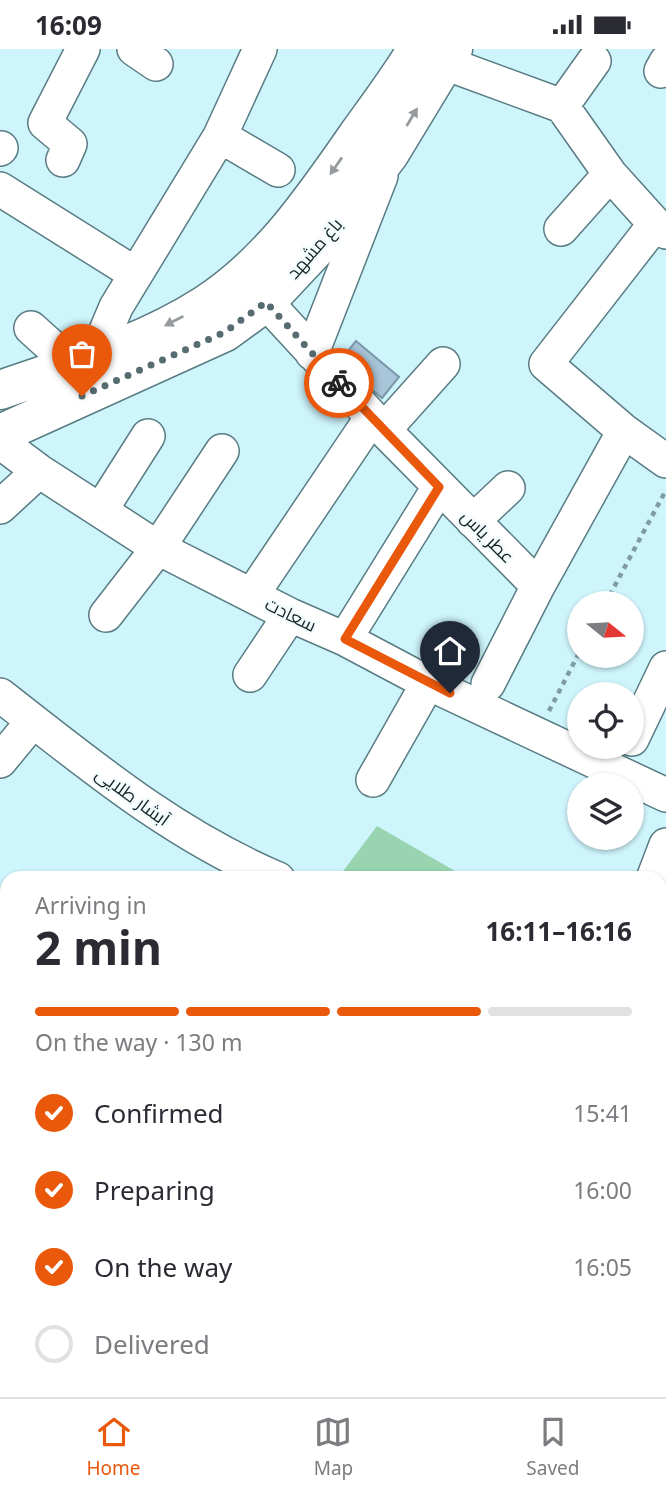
<!DOCTYPE html>
<meta charset="utf-8">
<style>
:root{--surface:#fff;--page:#f2f2f3;--text:#2b2b33;--muted:#7c7c81;--line:#e1e1e2;--accent:#ea580c}
body{margin:0;font-family:"Noto Sans",Cairo,sans-serif;background:var(--page);color:var(--text);height:100vh;display:flex;flex-direction:column;font-size:26px;white-space:nowrap}
*{box-sizing:border-box;margin:0}
p{font-size:23px;color:var(--muted)}
.icon{flex:none;width:38px;height:38px;fill:none;stroke:currentColor;stroke-width:2;stroke-linecap:round;stroke-linejoin:round}
.map{position:relative;flex:1;overflow:hidden}
.drawer{position:absolute;left:0px;top:822px;width:667px;height:527px;display:flex;flex-direction:column;background:var(--surface);border-radius:21px 21px 0 0;box-shadow:0 2px 5px #0004}
.drawer>*{flex:none}
.needle{width:46px;rotate:108deg}
.tools{position:absolute;left:567px;top:542px;display:grid;gap:14px}
.tools a{display:grid;place-items:center;width:77px;height:77px;border-radius:50%;background:var(--surface);box-shadow:0 2px 5px #0004;font-size:35px}
.pin{position:absolute;display:grid;place-items:center;width:60px;height:60px;color:#fff;margin:-72px -30px;border-radius:50% 50% 50% 0;rotate:-45deg;box-shadow:0 0 7px #0007}
.pin .icon{rotate:45deg}
.courier{position:absolute;display:grid;place-items:center;width:70px;height:70px;margin:-35px;border:5px solid #ea580c;border-radius:50%;background:#fff;color:#222;box-shadow:0 2px 9px #0007}
.head em{font-style:normal;font-weight:700}
.head div{display:flex;flex-direction:column-reverse}
.head{display:flex;align-items:center;justify-content:space-between;height:119px;padding:0 35px}
h1{font-size:46px;font-weight:700;line-height:52px}
.bar{display:grid;grid-template-columns:repeat(4,1fr);gap:10px 7px;align-content:center;height:84px;padding:0 35px}
.bar i{height:9px;border-radius:5px;background:var(--line)}
.bar .selected{background:var(--accent)}
.bar p{grid-column:span 4}
ol{padding:0 35px;list-style:none}
li{display:flex;align-items:center;gap:21px;height:77px}
li p{margin-inline-start:auto}
li .icon{padding:7px;border-radius:50%;background:var(--accent);color:#fff;stroke-width:4}
li:last-child{color:var(--muted)}
li i{width:38px;height:38px;border:4px solid var(--line);border-radius:50%}
.status{display:flex;justify-content:space-between;align-items:center;height:49px;padding:0 35px;background:var(--surface);direction:ltr}
.status svg{height:19px;fill:currentColor}
.menu{display:flex;justify-content:space-around;align-items:center;height:98px;border-top:2px solid var(--line);background:var(--surface);font-size:19px;color:var(--muted)}
.menu a{display:grid;justify-items:center;gap:4px}
.menu .selected{color:var(--accent)}
.map>svg:first-child{display:block}
</style>
<div class="status"><b>16:09</b><svg viewBox="0 0 49 12"><path d="M0 12V9h3v3zM5 12V6h3v6zM10 12V3h3v9zM15 12V0h3v12zM26 1h20v11H26zM47 4h2v5h-2z"/></svg></div>
<div class="map">
<svg width="666" height="1348" viewBox="0 0 666 1348">
<rect width="100%" height="100%" fill="#cef4fc"/>
<path fill="#97d4af" d="M 377,777 L 467,829 L 338,829 Z"/>
<path fill="#a9c5d9" stroke="#7c97aa" stroke-width="2" d="M 356,292 L 399,328 L 382,349 L 339,313 Z"/>
<g fill="none" stroke-linecap="round" stroke-linejoin="round">
<g stroke="#597c83" stroke-width="36">
<path id="minor" d="M 134,0 L 156,15
M 445,14 L 562,57 L 594,12
M 661,22 L 666,13
M 562,57 L 610,125
M 220,87 L 278,121
M 0,100 L 1,99
M 63,111 L 70,95 L 45,74 L 83,0
M 0,140 L 134,224
M 655,175 L 546,315 L 624,382 L 666,412
M 561,180 L 610,125 L 655,175 L 666,183
M 266,253 L 384,381 L 538,537
M 31,279 L 72,316
M 312,304 L 381,127
M 95,308 L 116,258 L 220,87 L 260,0
M 384,381 L 443,315
M 0,393 L 39,422 L 158,499 L 290,566 L 345,590 L 428,634 L 666,746
M 0,458 L 39,422
M 101,461 L 148,387
M 473,472 L 508,439
M 252,546 L 372,368
M 106,566 L 158,499 L 222,402
M 345,590 L 439,438
M 250,626 L 290,566
M 488,635 L 538,537 L 624,382
M 0,646 C 90,716 172,785 278,830
M 632,690 L 666,619
M 0,712 L 33,672
M 373,731 L 428,634
M 653,830 L 666,796
M 0,941 L 7,942
M 0,998 L 7,1010
M 660,1108 L 666,1111
M 0,1187 L 7,1188
M 0,1281 L 7,1277"/>
</g>
<g stroke="#597c83" stroke-width="41">
<path id="major" d="M 0,341 C 69,317 143,296 205,256 C 270,214 314,149 357,87 C 377,59 399,30 417,0
M 0,385 L 225,283 L 266,253 L 326,189 L 390,104 L 453,0"/>
</g>
<path stroke="#809ca2" stroke-width="4.5" stroke-dasharray="5 5" stroke-linecap="butt" d="M 605,555 L 666,441
M 549,662 L 579,604"/>
<use href="#minor" stroke="#fff" stroke-width="33"/>
<use href="#major" stroke="#fff" stroke-width="38"/>
</g>
<defs><path id="oneway-solid" d="M-6-.8H1V-3.2L6.5 0L1 3.2V.8H-6Z" transform="scale(1.75)"/></defs>
<g fill="#969c9d">
<use href="#oneway-solid" transform="translate(412 68) rotate(-59)"/>
<use href="#oneway-solid" transform="translate(336 117) rotate(125)"/>
<use href="#oneway-solid" transform="translate(174 272) rotate(153)"/>
</g>
<g fill="none" stroke-linecap="round" stroke-linejoin="round">
<path stroke="#566c71" stroke-width="7" stroke-dasharray="0 12.6" d="M 82,347 L 225,283 L 266,253 L 339,334"/>
<path stroke="#ea580c" stroke-width="9" d="M 339,334 L 439,438 L 345,590 L 450,644"/>
</g>
<g text-anchor="middle" dominant-baseline="central" stroke-width="5" stroke-linejoin="round" paint-order="stroke">
<g font-size="18" fill="#152326" stroke="#f3fbfd">
<text transform="translate(314 199) rotate(-49)">باغ مشهد</text>
<text transform="translate(488 487) rotate(45)">عطر یاس</text>
<text transform="translate(291 565) rotate(26)">سعادت</text>
<text transform="translate(133 747) rotate(36)">آبشار طلایی</text>
</g>
</g>
</svg>
<div class="tools">
<a><svg class="needle" viewBox="-14 -14 28 28"><path d="M0-13l5 13h-10z" fill="#e53935"/><path d="M0 13l5-13h-10z" fill="#7c7c81"/></svg></a>
<a><svg class="icon" aria-label="locate" viewBox="0 0 24 24"><circle cx="12" cy="12" r="6"/><path d="M12 2v4M12 18v4M2 12h4M18 12h4"/></svg></a>
<a><svg class="icon" aria-label="layers" viewBox="0 0 24 24"><path d="M12 4l9 5-9 5-9-5zM3 14l9 5 9-5"/></svg></a>
</div>
<div class="pin" style="left:82px;top:347px;background:#ea580c"><svg class="icon" aria-label="bag" viewBox="0 0 24 24"><path d="M5 8h14l-1 12H6zM9 8a3 3 0 0 1 6 0"/></svg></div>
<div class="pin" style="left:450px;top:644px;background:#1f2937"><svg class="icon" aria-label="home" viewBox="0 0 24 24"><path d="M3 11l9-7 9 7M6 9v11h12V9"/></svg></div>
<div class="courier" style="left:339px;top:334px"><svg class="icon" aria-label="bike" viewBox="0 0 24 24"><circle cx="6" cy="16" r="4"/><circle cx="18" cy="16" r="4"/><path d="M6 16l4-8h5l3 8M10 8l3 8H6M13 5h3"/></svg></div>
<section class="drawer">
<div class="head"><div><h1>2 min</h1><p>Arriving in</p></div><em>16:11–16:16</em></div>
<div class="bar"><i class="selected"></i><i class="selected"></i><i class="selected"></i><i></i><p>On the way · 130 m</p></div>
<ol>
<li><svg class="icon" aria-label="check" viewBox="0 0 24 24"><path d="M5 12l5 5 9-10"/></svg>Confirmed<p>15:41</p></li>
<li><svg class="icon" aria-label="check" viewBox="0 0 24 24"><path d="M5 12l5 5 9-10"/></svg>Preparing<p>16:00</p></li>
<li><svg class="icon" aria-label="check" viewBox="0 0 24 24"><path d="M5 12l5 5 9-10"/></svg>On the way<p>16:05</p></li>
<li><i></i>Delivered</li>
</ol>
</section>
</div>
<nav class="menu">
<a class="selected"><svg class="icon" aria-label="home" viewBox="0 0 24 24"><path d="M3 11l9-7 9 7M6 9v11h12V9"/></svg>Home</a>
<a><svg class="icon" aria-label="map" viewBox="0 0 24 24"><path d="M3 6l6-2 6 2 6-2v14l-6 2-6-2-6 2zM9 4v14M15 6v14"/></svg>Map</a>
<a><svg class="icon" aria-label="saved" viewBox="0 0 24 24"><path d="M7 4h10v16l-5-4-5 4z"/></svg>Saved</a>
</nav>
